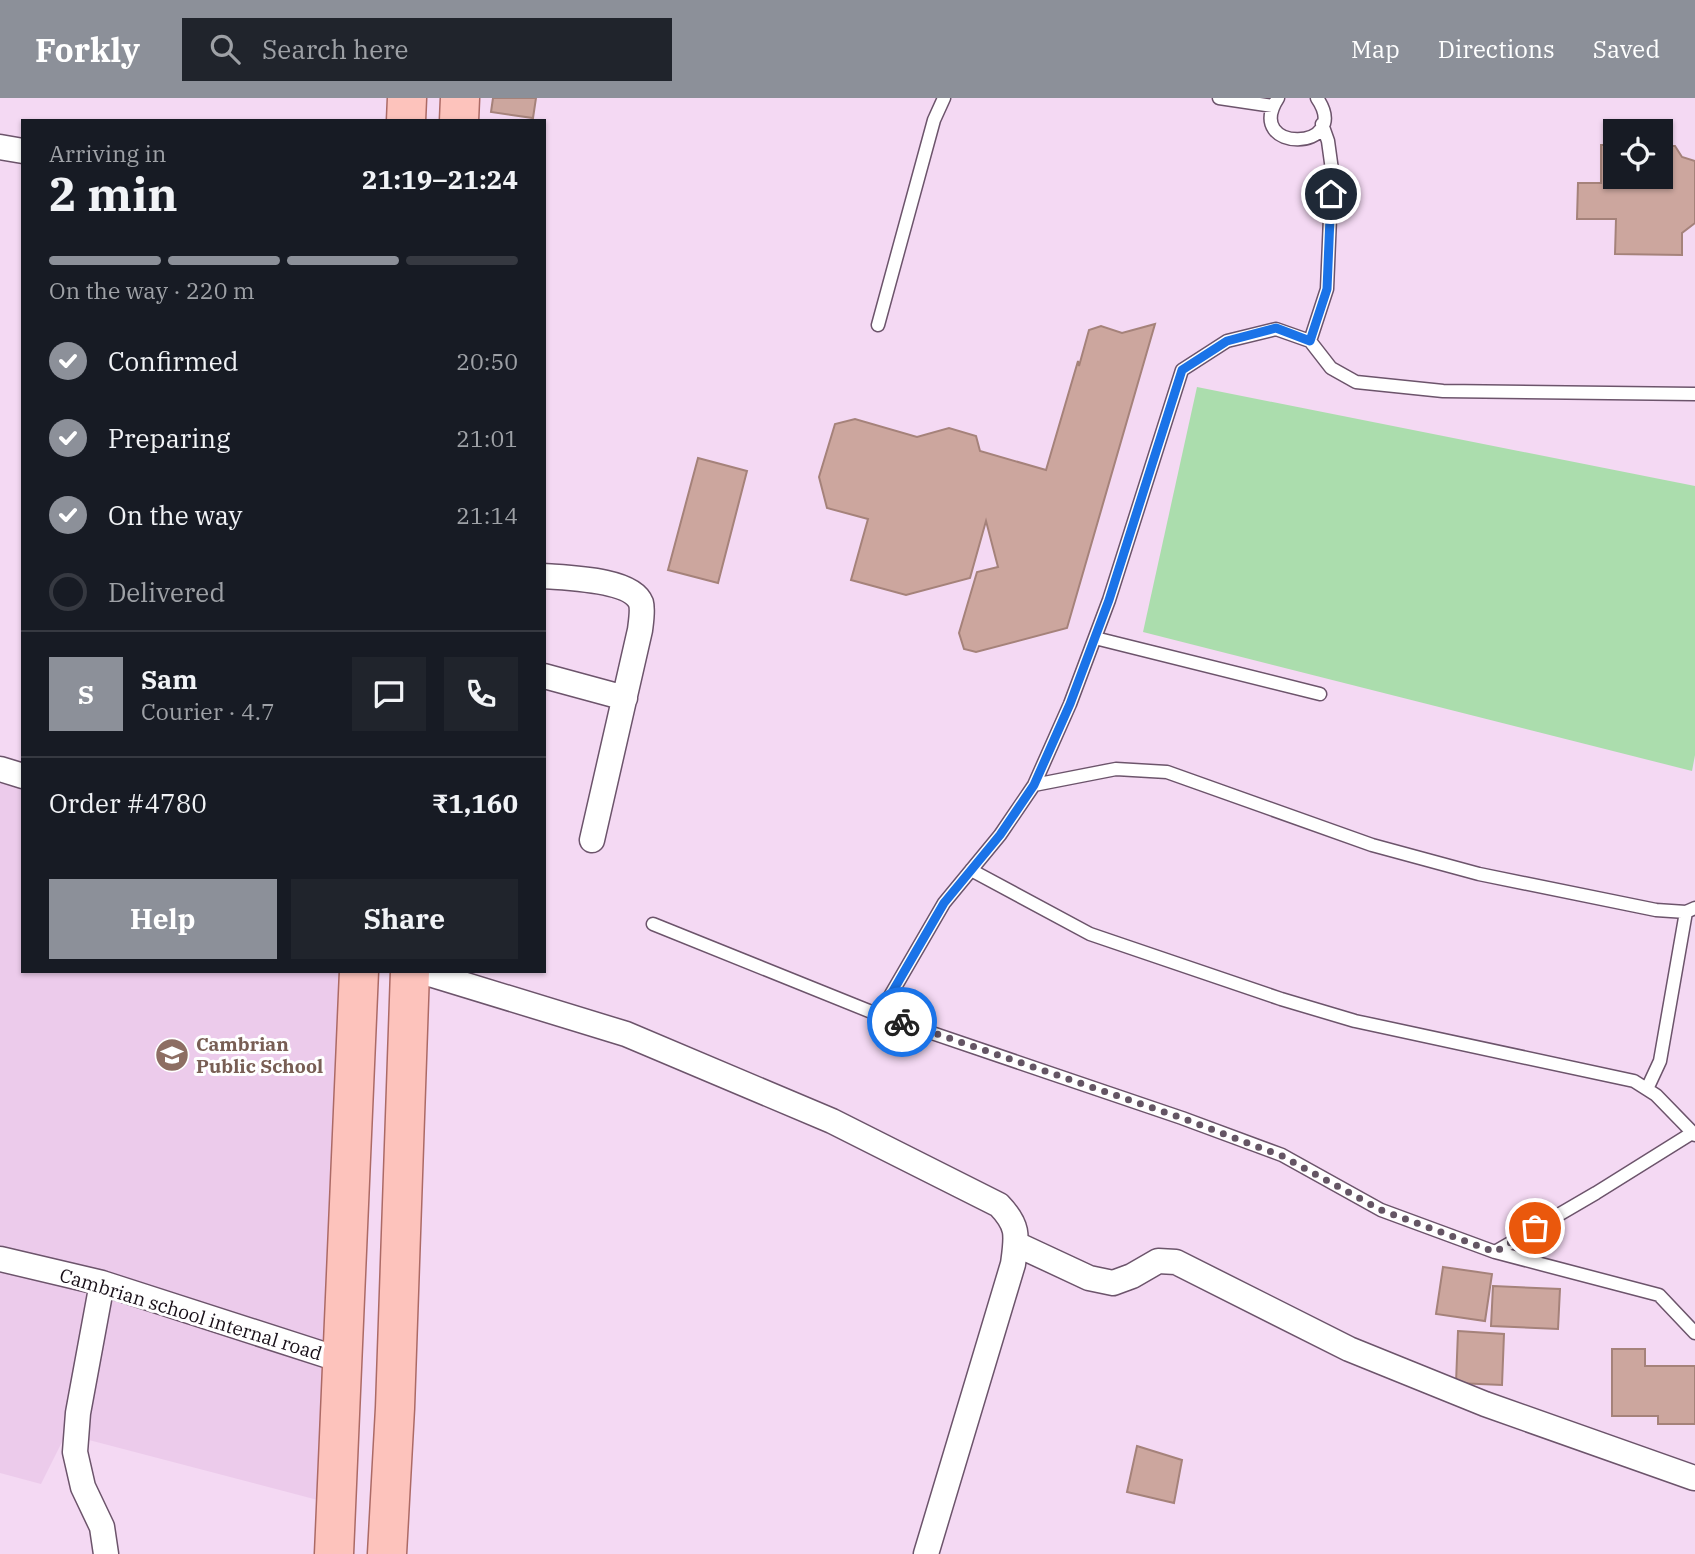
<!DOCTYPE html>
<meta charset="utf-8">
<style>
:root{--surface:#171b24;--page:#20242c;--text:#f1f3f6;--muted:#9ea1a6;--line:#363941;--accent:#8c9099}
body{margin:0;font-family:"IBM Plex Serif",serif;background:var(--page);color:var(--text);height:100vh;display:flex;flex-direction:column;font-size:26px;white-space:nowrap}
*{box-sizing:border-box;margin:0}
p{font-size:23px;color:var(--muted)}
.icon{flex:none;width:38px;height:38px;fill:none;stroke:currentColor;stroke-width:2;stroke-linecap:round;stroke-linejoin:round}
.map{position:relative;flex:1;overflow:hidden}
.side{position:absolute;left:21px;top:21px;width:525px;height:854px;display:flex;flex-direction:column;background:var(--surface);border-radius:0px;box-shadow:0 2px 5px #0004}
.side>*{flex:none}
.buttons{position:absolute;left:1603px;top:21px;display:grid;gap:14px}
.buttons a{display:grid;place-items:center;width:70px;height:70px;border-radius:0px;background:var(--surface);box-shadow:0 2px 5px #0004;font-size:35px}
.pin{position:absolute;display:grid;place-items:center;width:60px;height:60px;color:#fff;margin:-30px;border:4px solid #fff;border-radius:50%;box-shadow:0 2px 7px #0007}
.courier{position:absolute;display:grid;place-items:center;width:70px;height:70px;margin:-35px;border:5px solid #1a73e8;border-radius:50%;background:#fff;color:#222;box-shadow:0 2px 9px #0007}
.head em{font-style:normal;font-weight:700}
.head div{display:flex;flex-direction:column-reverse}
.head{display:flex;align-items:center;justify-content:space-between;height:119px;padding:0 28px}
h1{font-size:46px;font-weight:700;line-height:52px}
.bar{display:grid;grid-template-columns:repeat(4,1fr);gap:10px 7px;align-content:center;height:84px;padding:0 28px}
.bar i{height:9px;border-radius:5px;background:var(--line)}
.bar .current{background:var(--accent)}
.bar p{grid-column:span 4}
.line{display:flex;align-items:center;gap:18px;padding:0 28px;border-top:2px solid var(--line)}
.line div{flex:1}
.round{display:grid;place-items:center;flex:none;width:74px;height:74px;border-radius:0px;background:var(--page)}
ol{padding:0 28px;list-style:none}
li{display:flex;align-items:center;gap:21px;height:77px}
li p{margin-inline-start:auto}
li .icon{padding:7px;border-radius:50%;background:var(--accent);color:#fff;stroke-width:4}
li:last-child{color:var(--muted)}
li i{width:38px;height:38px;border:4px solid var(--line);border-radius:50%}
.primary-button{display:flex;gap:14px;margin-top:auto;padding:14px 28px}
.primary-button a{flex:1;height:80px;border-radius:0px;background:var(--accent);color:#fff;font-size:28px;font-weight:700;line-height:80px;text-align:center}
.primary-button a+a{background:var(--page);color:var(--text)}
header{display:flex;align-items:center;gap:42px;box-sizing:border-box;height:98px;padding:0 35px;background:var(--accent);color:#fff}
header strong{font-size:33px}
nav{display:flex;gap:38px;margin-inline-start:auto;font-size:24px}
.search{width:490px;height:63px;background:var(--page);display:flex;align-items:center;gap:18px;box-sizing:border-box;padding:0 24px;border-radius:0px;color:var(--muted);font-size:26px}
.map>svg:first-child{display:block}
</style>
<header>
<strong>Forkly</strong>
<div class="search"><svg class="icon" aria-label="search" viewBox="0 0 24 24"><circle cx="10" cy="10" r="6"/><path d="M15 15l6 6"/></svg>Search here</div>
<nav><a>Map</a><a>Directions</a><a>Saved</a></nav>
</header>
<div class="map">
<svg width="1695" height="1456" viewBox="0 0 1695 1456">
<rect width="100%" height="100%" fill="#f4d9f3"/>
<path fill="#eccbeb" d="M 0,666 L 23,674 L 23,873 L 343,873 L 333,1406 L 66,1336 L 41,1386 L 0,1375 Z"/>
<path fill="#abddad" d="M 1197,289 L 1695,388 L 1695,657 L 1692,673 L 1143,534 Z"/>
<path fill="#cca69e" stroke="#a5827a" stroke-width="2" d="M 493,0 L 536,0 L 533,20 L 491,14 Z
M 1601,47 L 1615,47 L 1615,79 L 1661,79 L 1661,48 L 1675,48 L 1682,59 L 1695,63 L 1695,125 L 1682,135 L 1682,157 L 1615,156 L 1616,121 L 1577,121 L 1578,85 L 1601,85 Z
M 1155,226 L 1067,530 L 976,554 L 964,551 L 959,535 L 977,474 L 998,469 L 986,423 L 970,480 L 906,497 L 851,482 L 868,421 L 827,410 L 819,379 L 835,326 L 855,321 L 917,339 L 949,330 L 976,338 L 980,353 L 1046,372 L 1078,263 L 1079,268 L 1089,232 L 1101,228 L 1122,235 Z
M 698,360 L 747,373 L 718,485 L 668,472 Z
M 1443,1169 L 1492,1176 L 1485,1223 L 1436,1216 Z
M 1493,1188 L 1560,1191 L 1558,1231 L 1491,1228 Z
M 1458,1233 L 1504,1236 L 1502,1287 L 1456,1285 Z
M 1612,1251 L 1645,1251 L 1645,1268 L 1695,1268 L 1695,1326 L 1658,1326 L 1658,1318 L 1612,1318 Z
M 1137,1348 L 1182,1362 L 1174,1405 L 1127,1394 Z"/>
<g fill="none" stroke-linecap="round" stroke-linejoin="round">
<g stroke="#6c546b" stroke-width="15">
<path id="service" d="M 1219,0 L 1273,8
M 1278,0 C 1242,56 1354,54 1317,0
M 1322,26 L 1328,43 L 1332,72 L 1327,191 L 1310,243 L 1331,270 L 1356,284 L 1443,293 L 1695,296
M 878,227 L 934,22 L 944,0
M 1095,540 L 1320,596
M 1034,687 L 1116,671 L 1167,674 L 1372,747 L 1479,776 L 1656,812 L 1686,814 L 1695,810
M 971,772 L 1090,836 L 1281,901 L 1355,923 L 1634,983 L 1656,997 L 1695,1037
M 653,826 L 879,917 L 1182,1020 L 1282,1057 L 1381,1112 L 1495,1154 L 1659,1197 L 1695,1235
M 879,917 L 944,805 L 1000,737 L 1034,687 L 1070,606 L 1109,502 L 1182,272 L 1227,243 L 1276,231 L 1310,243
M 1647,991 L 1660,963 L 1686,814
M 1495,1154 L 1596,1095 L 1692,1035"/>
</g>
<g stroke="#6c546b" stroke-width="27">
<path id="minor" d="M 0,49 L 23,53
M 544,478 C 568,480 632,481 641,505 C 643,512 641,524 640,532 L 592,742
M 544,578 L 625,600
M 0,671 L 23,678
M 420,873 L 626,936 L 832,1023 L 999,1107 C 1019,1128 1017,1137 1013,1166 L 926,1456
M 1016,1146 L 1089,1180 L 1113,1185 L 1132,1178 L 1158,1163 L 1176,1164 L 1349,1251 L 1485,1306 L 1694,1380
M 0,1161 L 102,1185 L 341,1262
M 102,1185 L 78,1315 L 75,1354 L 83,1389 L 102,1429 L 106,1456"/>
</g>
<g stroke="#ac6a65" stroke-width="41">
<path id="primary" d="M 406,23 L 407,0
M 459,23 L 460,0
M 334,1456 L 359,873
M 387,1456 L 395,1310 L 410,873"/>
</g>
<use href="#service" stroke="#fff" stroke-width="12"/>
<use href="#minor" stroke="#fff" stroke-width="24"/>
<use href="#primary" stroke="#fdc3bc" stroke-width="38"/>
</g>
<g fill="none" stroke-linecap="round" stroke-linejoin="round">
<path stroke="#645564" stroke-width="7" stroke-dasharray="0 12.6" d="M 902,924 L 1182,1020 L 1282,1058 L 1381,1112 L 1495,1154 L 1535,1130"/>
<path stroke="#1a73e8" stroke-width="9" d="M 902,924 L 879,917 L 944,805 L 1000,737 L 1034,687 L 1070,606 L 1109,502 L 1182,272 L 1227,243 L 1276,230 L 1310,243 L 1327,191 L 1331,96"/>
</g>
<defs>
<g id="school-disc" transform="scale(1.75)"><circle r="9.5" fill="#8d6e63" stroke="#fff"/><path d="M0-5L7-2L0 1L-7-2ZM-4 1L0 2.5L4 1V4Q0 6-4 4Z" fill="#fff"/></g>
</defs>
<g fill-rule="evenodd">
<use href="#school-disc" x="172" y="957"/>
</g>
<g text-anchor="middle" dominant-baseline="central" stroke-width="6" stroke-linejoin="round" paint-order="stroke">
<g font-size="19" font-weight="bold" fill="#785e54" stroke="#fff" text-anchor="start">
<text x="196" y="946">Cambrian<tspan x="196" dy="22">Public School</tspan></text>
</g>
<g font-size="19" fill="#170e17" stroke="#fff">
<text transform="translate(191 1216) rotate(17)">Cambrian school internal road</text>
</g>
</g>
</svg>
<div class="buttons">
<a><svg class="icon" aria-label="locate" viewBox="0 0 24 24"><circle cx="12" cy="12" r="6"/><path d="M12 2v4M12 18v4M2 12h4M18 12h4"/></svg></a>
</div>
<div class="pin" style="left:1535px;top:1130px;background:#ea580c"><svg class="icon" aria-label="bag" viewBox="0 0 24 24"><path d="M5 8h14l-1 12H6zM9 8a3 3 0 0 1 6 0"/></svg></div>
<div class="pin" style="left:1331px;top:96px;background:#1f2937"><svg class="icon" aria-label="home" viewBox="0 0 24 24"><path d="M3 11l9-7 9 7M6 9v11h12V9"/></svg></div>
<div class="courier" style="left:902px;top:924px"><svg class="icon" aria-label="bike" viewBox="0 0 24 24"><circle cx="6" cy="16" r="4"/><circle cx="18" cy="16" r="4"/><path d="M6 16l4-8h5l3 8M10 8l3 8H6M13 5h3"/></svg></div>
<section class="side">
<div class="head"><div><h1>2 min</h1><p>Arriving in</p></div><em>21:19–21:24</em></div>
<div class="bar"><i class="current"></i><i class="current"></i><i class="current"></i><i></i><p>On the way · 220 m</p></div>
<ol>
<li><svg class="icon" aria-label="check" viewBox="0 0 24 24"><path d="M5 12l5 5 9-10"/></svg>Confirmed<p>20:50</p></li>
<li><svg class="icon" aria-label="check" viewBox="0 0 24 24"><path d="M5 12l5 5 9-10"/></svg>Preparing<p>21:01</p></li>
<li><svg class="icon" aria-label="check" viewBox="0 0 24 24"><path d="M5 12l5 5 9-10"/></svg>On the way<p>21:14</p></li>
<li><i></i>Delivered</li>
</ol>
<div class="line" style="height:126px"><b class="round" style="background:var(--accent);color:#fff">S</b><div><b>Sam</b><p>Courier · 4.7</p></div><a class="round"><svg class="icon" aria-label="chat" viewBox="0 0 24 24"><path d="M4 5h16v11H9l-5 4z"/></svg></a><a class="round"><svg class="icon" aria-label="phone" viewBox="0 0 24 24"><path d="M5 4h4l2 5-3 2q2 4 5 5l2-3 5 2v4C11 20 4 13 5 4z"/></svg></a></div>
<div class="line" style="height:91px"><div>Order #4780</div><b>₹1,160</b></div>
<div class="primary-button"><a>Help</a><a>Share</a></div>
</section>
</div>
